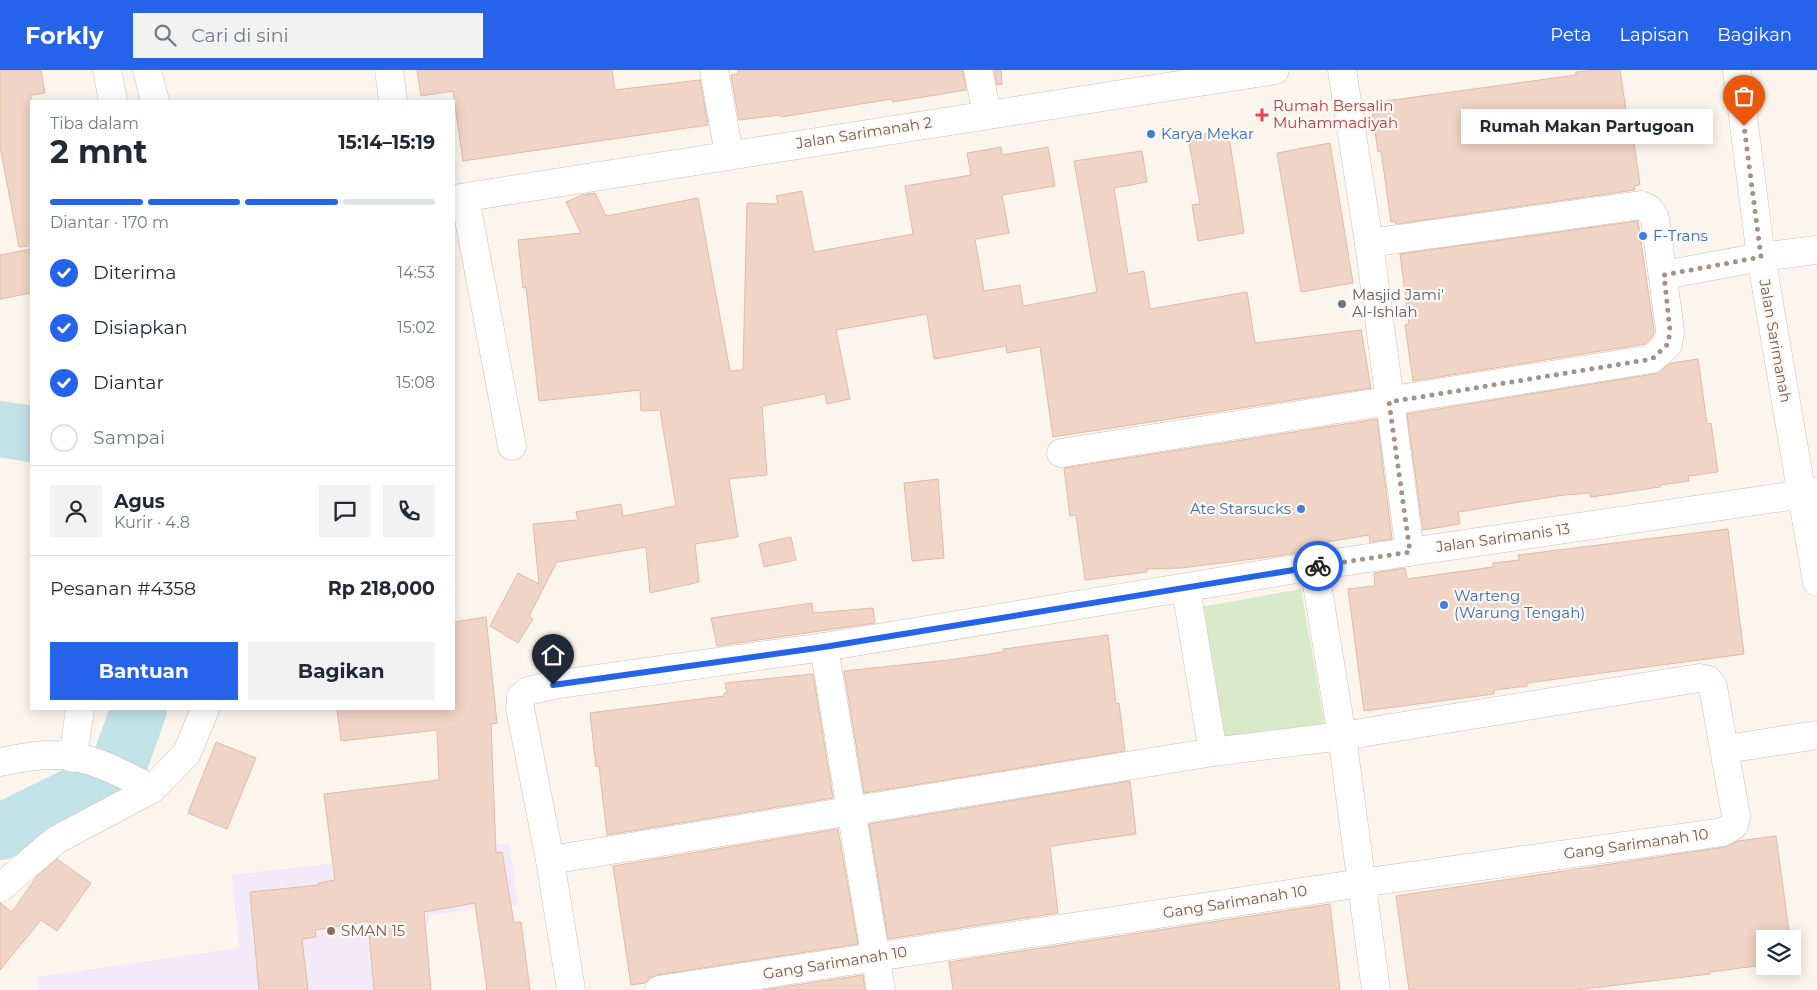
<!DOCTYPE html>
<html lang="id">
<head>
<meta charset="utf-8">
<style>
	:root { --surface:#fff; --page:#f2f2f3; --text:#1f2937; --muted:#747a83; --line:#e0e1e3; --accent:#2563eb }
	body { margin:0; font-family:Montserrat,sans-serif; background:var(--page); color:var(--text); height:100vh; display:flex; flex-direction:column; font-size:19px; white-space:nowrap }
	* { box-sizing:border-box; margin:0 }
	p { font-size:16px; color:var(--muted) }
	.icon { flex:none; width:28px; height:28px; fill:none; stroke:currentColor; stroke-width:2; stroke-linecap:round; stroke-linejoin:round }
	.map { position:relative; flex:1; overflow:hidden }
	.drawer { position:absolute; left:30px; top:30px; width:425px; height:610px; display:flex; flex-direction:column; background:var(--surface); border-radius:0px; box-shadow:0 2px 12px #0003 }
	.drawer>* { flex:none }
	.tools { position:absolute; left:1756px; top:860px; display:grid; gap:10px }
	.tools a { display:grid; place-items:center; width:45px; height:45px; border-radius:0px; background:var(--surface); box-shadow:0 2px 12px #0003; font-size:25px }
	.pin { position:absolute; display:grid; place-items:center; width:42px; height:42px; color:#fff; margin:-51px -21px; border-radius:50% 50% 50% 0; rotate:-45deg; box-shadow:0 0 5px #0007 }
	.pin .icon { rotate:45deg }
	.courier { position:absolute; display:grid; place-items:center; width:50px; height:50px; margin:-25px; border:4px solid #2563eb; border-radius:50%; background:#fff; color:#222; box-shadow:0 1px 6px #0007 }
	.bubble { position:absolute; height:35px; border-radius:0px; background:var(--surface); box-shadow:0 2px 12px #0003; font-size:16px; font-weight:700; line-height:35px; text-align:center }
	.headline em { font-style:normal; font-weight:700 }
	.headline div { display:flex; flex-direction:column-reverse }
	.headline { display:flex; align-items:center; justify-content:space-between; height:85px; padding:0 20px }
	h1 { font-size:32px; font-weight:700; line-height:38px }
	.bar { display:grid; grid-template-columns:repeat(4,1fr); gap:8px 5px; align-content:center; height:60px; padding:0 20px }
	.bar i { height:6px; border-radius:4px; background:var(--line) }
	.bar .current { background:var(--accent) }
	.bar p { grid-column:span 4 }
	.line { display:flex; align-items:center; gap:12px; padding:0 20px; border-top:1px solid var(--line) }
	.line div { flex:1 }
	.round { display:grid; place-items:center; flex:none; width:52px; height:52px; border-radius:0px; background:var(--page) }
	ol { padding:0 20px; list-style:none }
	li { display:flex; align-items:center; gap:15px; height:55px }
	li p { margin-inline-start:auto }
	li .icon { padding:5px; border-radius:50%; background:var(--accent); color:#fff; stroke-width:4 }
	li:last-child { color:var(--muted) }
	li i { width:28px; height:28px; border:2px solid var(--line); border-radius:50% }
	.button { display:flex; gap:10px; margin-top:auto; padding:10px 20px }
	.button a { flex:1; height:58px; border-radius:0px; background:var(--accent); color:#fff; font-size:20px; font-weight:700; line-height:58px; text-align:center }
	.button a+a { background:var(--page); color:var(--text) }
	header { display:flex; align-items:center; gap:30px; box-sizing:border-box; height:70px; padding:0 25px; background:var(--accent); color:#fff }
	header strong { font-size:24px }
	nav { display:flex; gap:28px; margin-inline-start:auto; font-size:18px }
	.search { width:350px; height:45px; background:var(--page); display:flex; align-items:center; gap:12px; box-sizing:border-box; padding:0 18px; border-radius:0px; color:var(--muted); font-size:19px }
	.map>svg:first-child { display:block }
	.education { fill:#f2e9f9 }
	.green { fill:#d9eacb }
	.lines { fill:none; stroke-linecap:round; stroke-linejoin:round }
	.river { stroke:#c1e2e6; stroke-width:56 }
	.building { fill:#f0d4c5; stroke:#e2baa6 }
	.street-casing { stroke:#cfbdb1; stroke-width:29 }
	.secondary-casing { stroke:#d4bfb2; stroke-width:29 }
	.street { stroke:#fff; stroke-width:28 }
	.secondary { stroke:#fff; stroke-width:28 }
	.done { stroke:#a69186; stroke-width:5; stroke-dasharray:0 9 }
	.route { stroke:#2563eb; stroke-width:6 }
	.health-dot { fill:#e0444e; stroke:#fef9f4; stroke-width:2 }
	.shop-dot { fill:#3f7fe0; stroke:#fef9f4; stroke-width:2 }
	.worship-dot { fill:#6b7280; stroke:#fef9f4; stroke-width:2 }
	.education-dot { fill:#8d6e63; stroke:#fef9f4; stroke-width:2 }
	.labels { text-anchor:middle; stroke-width:4.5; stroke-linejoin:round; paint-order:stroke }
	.health-label { font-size:15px; fill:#be3a42; stroke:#fef9f4; text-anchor:start }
	.street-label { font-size:15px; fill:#785b4f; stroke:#fef9f4 }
	.shop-label { font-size:15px; fill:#366cbe; stroke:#fef9f4; text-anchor:start }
	.worship-label { font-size:15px; fill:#5b616d; stroke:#fef9f4; text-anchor:start }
	.education-label { font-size:15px; fill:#785e54; stroke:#fef9f4; text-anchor:start }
</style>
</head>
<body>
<header>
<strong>Forkly</strong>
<div class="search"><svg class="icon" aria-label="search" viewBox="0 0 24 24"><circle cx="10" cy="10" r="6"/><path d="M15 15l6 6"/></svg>Cari di sini</div>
<nav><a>Peta</a><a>Lapisan</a><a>Bagikan</a></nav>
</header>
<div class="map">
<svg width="1817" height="920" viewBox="0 0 1817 920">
	<rect width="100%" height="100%" fill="#fcf5ed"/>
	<path class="education" d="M509,773l9,61 -87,11 -22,53 19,22h-390l-1,-13 202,-29 -7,-73z"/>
	<path class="green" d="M1301,519l24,136 -101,18 -24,-136z"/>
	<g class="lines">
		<g class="river">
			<path d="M0,359l31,5"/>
			<path d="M0,762l100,-49 19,-18 20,-56"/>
		</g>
	</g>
	<g class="building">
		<path d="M0,0h41l4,23 -14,2v151l-12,1 -19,-101z"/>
		<path d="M417,0h195l3,20 85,-10 8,45 -245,36 -10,-70 -32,5z"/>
		<path d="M738,0h225l3,20 -74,12v-3l-111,18 -1,-2 -41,5 -8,-45 7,-1z"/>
		<path d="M994,0h7l1,14 -5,1z"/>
		<path d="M1596,0h24l10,67 3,-1 7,49 -6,1 1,4 -239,34 -1,-3 -4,1 -10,-71 -3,1 -7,-49 205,-28v-3z"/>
		<path d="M1228,60l16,103 -46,8 -6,-36 8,-1 -12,-67z"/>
		<path d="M1330,73l23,140 -52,9 -24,-139z"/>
		<path d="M1001,77l1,8 46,-8 7,39 -53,9 7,38 -34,6 9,52 36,-6 3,21 74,-14 -23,-131 68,-10 5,31 -33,6 14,86 16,-3 6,38 97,-17 8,51 106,-13 10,58 -318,49 -13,-90 -33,6 -1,-7 -72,13 -7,-45 -91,16 14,69 -23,5 -2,-10 -63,12 5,69 -38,4 9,58 -43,7 4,38 -49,11 -4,-46 -89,15 -28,54 4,3 -15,24 -28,-17 28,-53 21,11 -6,-60 45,-4 -2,-8 45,-8 2,12 53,-10 -16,-96 -19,1 -1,-21 -101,11 -13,-114 -3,1 -5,-48 63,-7 -15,-31 16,-7 13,-2 11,23 92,-18 32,173 13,-1 4,-167 31,1 -2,-8 26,-5 12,61 99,-18 -8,-48 66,-11 -4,-22z"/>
		<path d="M1638,151l16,110 -1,5 -8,8 -232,37 -8,-56 4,-1 -9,-70z"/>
		<path d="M31,179v44l-31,6v-44z"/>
		<path d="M1698,289l9,65 4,-1 7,49 -30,4 1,5 -29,4v2l-69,10 -1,-4 -26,2 -106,17 2,12 -37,6 -16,-116 247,-40 17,-11z"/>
		<path d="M1377,349l15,120 -22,3 -1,-7 -54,9 1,6 -46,7 -89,11 -34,1v3l-62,8 -9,-65 -6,1 -6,-48z"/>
		<path d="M938,409l6,79 -32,3 -8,-78z"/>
		<path d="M1728,459l16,125 -217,29v3l-33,4v4l-130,17 -16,-122 27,-3 -1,-13 31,-5 2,11 86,-12v-4l26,-3 -1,-5z"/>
		<path d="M791,467l5,23 -32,7 -5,-23z"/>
		<path d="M812,533l1,10 60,-5 2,15 -158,23 -6,-28z"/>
		<path d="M486,547l11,106 -6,1 5,129 6,-1 12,71 7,-1 9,68h-43l-12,-87 -51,9 7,78h-57l-6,-69 -53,9 1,7 -14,2 6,51h-49l-9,-98 69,-7v-2l16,-3 -11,-86 115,-14 -2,-50 -96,11 -4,-32h117v-87z"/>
		<path d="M1108,565l8,69 3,-1 6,48 -261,42 -20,-122 105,-11 54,-8v-3z"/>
		<path d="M813,604l20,124 -226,37 -8,-69 -3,1 -6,-54 134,-17v-3h3l-2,-10z"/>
		<path d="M216,672l40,16 -29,71 -39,-16z"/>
		<path d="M1130,711l6,53 -86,12 8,67 -170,26 -19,-115z"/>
		<path d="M838,759l20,115 -201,31 -7,3 -5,5 -14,2 -18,-119z"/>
		<path d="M1776,766l14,103h-29l3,26 -54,7v2l-135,16h-166l-13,-94 329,-49 13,-6z"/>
		<path d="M57,789l34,24 -34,48 -16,-11 -41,50v-67l12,9 25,-36z"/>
		<path d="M1330,834l10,86h-387l-4,-28z"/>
		<path d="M863,905l2,15h-102z"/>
	</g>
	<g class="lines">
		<defs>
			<g id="street">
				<path d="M107,0l6,31"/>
				<path d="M147,0l8,31"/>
				<path d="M389,0l4,31"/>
				<path d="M714,0l15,84"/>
				<path d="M978,0l9,44"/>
				<path d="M1342,0l27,173 41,309"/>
				<path d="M465,128l47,248"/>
				<path d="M454,129l821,-129"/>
				<path d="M1664,205l97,-18 56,-7"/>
				<path d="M1061,383l591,-94 16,-15 2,-13 -15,-113 -6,-9 -8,-4 -272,38"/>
				<path d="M1314,496l28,170 34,254"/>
				<path d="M1186,519l27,163"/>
				<path d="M824,577l57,343"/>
				<path d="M1726,679l91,-14"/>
				<path d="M73,688l7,-49"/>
				<path d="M0,692c17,-3 36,-8 54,-7 36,0 67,18 98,34"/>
				<path d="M550,790l663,-108 129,-16 357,-58 9,2 5,7 23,129 -2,9 -11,7 -362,51 -702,107"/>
				<path d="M0,818l56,-48 96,-51 35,-36 18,-44"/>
				<path d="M571,920l-21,-130 -30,-152 1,-11 7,-6 25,-6 271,-38 490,-81 503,-74"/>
			</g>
			<path id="secondary" d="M1737,0l24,187 56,325"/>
		</defs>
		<use href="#street" class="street-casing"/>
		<use href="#secondary" class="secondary-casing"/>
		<use href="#street" class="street"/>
		<use href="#secondary" class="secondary"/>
	</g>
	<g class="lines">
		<path class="done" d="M1318,496l92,-14 -21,-150 263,-43 16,-15 2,-13 -6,-56 97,-18 -17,-131"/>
		<path class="route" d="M553,615l271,-38 494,-81"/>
	</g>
	<path class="health-dot" d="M1259.5 37.5h5v5h5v5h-5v5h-5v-5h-5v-5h5z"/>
	<g class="shop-dot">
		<circle cx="1151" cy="64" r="5"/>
		<circle cx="1643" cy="166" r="5"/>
		<circle cx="1301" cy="439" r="5"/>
		<circle cx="1444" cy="535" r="5"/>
	</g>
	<circle class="worship-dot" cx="1342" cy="234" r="5"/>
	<circle class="education-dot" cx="331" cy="861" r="5"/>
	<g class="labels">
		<g class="health-label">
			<text x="1273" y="41">Rumah Bersalin<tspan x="1273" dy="17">Muhammadiyah</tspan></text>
		</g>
		<g class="street-label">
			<text transform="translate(864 63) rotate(-9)" y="5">Jalan Sarimanah 2</text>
			<text transform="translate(1775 271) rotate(80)" y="5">Jalan Sarimanah</text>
			<text transform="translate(1503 468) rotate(-8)" y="5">Jalan Sarimanis 13</text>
			<text transform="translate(1636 774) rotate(-8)" y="5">Gang Sarimanah 10</text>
			<text transform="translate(1235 832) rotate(-9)" y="5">Gang Sarimanah 10</text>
			<text transform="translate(835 893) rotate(-9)" y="5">Gang Sarimanah 10</text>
		</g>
		<g class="shop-label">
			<text x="1161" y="69">Karya Mekar</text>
			<text x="1653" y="171">F-Trans</text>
			<text x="1291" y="444" text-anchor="end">Ate Starsucks</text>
			<text x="1454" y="531">Warteng<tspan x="1454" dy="17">(Warung Tengah)</tspan></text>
		</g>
		<g class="worship-label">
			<text x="1352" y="230">Masjid Jami'<tspan x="1352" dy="17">Al-Ishlah</tspan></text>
		</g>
		<g class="education-label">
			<text x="341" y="866">SMAN 15</text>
		</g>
	</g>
</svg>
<div class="tools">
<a><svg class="icon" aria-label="layers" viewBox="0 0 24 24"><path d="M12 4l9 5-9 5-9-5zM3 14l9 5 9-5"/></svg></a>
</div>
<div class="pin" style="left:1744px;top:56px;background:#ea580c"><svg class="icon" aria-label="bag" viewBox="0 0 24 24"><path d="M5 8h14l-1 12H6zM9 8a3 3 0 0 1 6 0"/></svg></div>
<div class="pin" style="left:553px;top:615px;background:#1f2937"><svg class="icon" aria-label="home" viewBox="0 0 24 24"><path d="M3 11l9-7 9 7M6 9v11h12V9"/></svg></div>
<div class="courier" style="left:1318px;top:496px"><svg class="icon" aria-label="bike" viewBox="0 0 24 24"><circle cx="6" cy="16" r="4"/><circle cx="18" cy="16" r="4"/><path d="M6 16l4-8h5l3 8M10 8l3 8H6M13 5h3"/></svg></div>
<div class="bubble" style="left:1461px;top:39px;width:252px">Rumah Makan Partugoan</div>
<section class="drawer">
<div class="headline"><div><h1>2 mnt</h1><p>Tiba dalam</p></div><em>15:14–15:19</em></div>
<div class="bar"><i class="current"></i><i class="current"></i><i class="current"></i><i></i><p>Diantar · 170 m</p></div>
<ol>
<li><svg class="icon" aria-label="check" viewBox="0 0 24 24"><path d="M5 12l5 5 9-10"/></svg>Diterima<p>14:53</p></li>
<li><svg class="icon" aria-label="check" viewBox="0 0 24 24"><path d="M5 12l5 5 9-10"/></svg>Disiapkan<p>15:02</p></li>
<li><svg class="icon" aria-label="check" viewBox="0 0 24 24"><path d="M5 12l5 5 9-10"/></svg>Diantar<p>15:08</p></li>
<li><i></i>Sampai</li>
</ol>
<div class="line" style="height:90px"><a class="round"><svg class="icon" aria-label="person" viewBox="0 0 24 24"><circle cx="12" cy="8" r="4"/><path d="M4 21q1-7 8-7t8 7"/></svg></a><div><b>Agus</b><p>Kurir · 4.8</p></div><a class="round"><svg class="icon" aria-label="chat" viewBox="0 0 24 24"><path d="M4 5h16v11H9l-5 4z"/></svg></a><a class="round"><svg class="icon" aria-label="phone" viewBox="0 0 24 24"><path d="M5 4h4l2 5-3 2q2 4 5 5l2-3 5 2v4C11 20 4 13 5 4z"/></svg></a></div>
<div class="line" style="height:65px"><div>Pesanan #4358</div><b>Rp 218,000</b></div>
<div class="button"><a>Bantuan</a><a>Bagikan</a></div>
</section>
</div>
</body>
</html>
